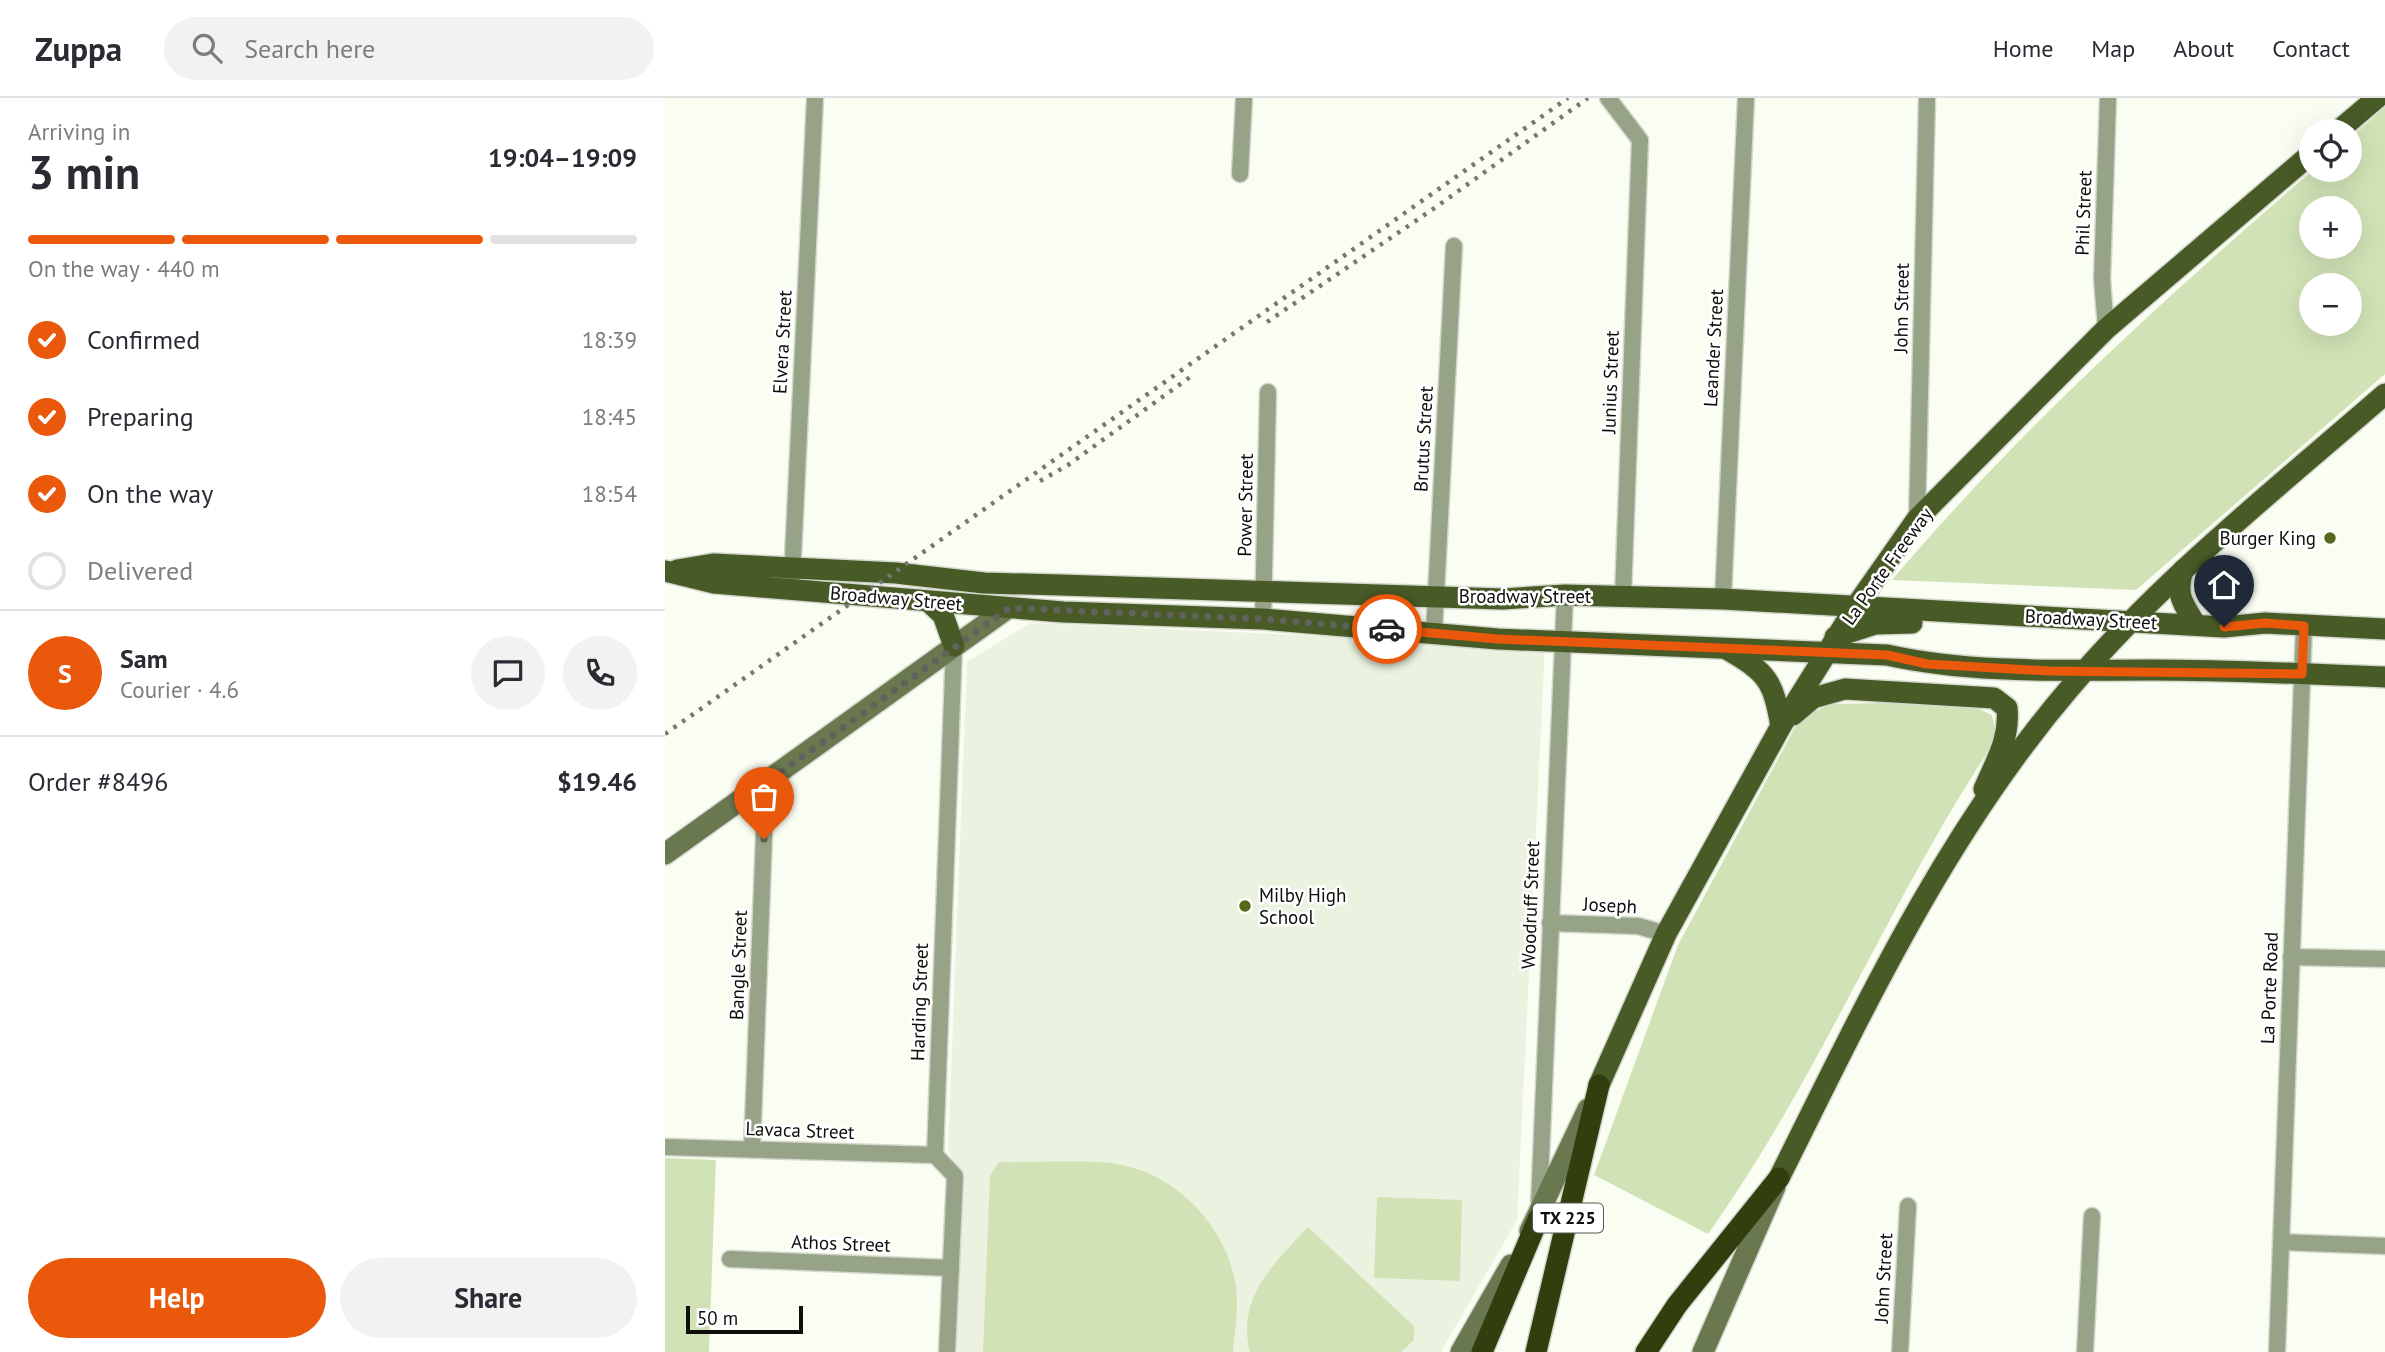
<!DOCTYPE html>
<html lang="en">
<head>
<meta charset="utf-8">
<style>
	:root { --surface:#fff; --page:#f2f2f3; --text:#2b2b33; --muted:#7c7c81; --line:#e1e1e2; --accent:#ea580c }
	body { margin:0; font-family:"PT Sans",sans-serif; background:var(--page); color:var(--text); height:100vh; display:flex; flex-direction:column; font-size:26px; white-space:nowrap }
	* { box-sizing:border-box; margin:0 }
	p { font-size:23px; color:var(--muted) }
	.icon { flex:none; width:38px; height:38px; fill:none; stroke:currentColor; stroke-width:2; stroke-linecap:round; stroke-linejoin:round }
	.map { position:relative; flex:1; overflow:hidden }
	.side { display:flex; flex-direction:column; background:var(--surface); width:665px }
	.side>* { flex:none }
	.tools { position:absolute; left:1634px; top:21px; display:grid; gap:14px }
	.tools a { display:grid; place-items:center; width:63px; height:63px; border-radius:50%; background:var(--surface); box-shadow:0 7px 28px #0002; font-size:35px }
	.scale { position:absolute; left:21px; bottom:18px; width:117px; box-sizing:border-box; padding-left:7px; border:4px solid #0d0e0a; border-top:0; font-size:19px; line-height:24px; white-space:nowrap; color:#0d0e0a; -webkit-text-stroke:5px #fff; paint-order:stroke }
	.pin { position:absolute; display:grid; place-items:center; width:60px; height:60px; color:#fff; margin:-72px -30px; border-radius:50% 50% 50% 0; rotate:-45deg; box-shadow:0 0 7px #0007 }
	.pin .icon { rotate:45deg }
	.courier { position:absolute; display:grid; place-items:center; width:70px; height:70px; margin:-35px; border:5px solid #ea580c; border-radius:50%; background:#fff; color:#222; box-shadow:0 2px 9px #0007 }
	.overview em { font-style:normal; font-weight:700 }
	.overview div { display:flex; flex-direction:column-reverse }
	.overview { display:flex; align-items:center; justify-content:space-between; height:119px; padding:0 28px }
	h1 { font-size:46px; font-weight:700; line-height:52px }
	.bar { display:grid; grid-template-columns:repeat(4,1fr); gap:10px 7px; align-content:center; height:84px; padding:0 28px }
	.bar i { height:9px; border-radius:5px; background:var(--line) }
	.bar .current { background:var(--accent) }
	.bar p { grid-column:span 4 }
	.line { display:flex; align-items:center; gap:18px; padding:0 28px; border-top:2px solid var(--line) }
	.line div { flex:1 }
	.round { display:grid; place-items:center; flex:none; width:74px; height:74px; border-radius:37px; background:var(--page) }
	ol { padding:0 28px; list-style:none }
	li { display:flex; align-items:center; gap:21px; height:77px }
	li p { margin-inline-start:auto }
	li .icon { padding:7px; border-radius:50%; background:var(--accent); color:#fff; stroke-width:4 }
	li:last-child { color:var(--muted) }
	li i { width:38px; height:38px; border:4px solid var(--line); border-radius:50% }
	.button { display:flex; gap:14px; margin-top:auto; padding:14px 28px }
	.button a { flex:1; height:80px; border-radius:42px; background:var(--accent); color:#fff; font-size:28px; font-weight:700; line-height:80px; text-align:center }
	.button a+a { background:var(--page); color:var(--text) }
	header { display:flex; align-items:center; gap:42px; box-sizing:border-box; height:98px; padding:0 35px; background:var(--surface); border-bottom:2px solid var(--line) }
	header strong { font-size:33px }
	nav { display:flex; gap:38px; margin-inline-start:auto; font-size:24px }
	.search { width:490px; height:63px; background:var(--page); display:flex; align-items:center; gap:18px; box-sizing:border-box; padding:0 24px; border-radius:38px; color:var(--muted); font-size:26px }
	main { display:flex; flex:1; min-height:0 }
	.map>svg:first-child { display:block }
	.built { fill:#ebf3e0 }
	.green { fill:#d1e3b6; fill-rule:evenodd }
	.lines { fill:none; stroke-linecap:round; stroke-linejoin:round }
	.street-casing { stroke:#d3d7cd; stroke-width:19 }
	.secondary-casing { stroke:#d3d7cd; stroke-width:24 }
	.primary-casing { stroke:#d3d7cd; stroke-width:24 }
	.highway-casing { stroke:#d3d7cd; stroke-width:24 }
	.street { stroke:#97a386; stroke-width:16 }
	.secondary { stroke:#69784f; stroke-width:21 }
	.primary { stroke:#485a26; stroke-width:21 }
	.highway { stroke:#303f0d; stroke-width:21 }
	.rail { stroke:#767871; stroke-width:4.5; stroke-dasharray:3.5 7; stroke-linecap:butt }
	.done { stroke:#60625b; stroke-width:7; stroke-dasharray:0 12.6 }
	.route { stroke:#ea580c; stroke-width:9 }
	.poi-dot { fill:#526a1a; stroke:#fff; stroke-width:2.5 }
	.labels { text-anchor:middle; stroke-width:5; stroke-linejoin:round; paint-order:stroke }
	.shield { fill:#fff; stroke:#565654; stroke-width:2 }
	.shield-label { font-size:18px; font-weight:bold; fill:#0d0e0a }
	.street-label { font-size:19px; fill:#0d0e0a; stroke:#fff }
	.poi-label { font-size:19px; fill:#0d0e0a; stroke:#fff; text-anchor:end }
</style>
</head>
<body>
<header>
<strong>Zuppa</strong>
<div class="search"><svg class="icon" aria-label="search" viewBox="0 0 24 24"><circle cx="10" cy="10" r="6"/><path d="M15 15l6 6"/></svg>Search here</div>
<nav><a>Home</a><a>Map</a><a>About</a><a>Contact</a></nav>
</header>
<main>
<section class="side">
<div class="overview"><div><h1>3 min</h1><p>Arriving in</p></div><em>19:04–19:09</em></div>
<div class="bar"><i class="current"></i><i class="current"></i><i class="current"></i><i></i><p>On the way · 440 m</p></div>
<ol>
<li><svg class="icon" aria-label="check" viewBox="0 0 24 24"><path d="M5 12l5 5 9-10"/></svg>Confirmed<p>18:39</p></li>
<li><svg class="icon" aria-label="check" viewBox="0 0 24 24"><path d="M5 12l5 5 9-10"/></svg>Preparing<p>18:45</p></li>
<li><svg class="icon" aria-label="check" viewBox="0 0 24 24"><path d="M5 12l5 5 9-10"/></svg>On the way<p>18:54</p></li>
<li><i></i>Delivered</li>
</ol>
<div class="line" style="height:126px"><b class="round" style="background:var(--accent);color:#fff">S</b><div><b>Sam</b><p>Courier · 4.6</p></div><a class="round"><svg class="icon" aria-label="chat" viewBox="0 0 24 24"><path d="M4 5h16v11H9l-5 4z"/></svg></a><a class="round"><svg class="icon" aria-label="phone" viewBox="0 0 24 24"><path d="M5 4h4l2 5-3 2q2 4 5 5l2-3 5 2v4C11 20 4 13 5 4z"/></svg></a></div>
<div class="line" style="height:91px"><div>Order #8496</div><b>$19.46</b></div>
<div class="button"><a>Help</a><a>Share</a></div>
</section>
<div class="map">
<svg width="1720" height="1254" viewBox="0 0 1720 1254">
	<rect width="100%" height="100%" fill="#f9fdf2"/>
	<path class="built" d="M365,525l515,23 -28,574 -76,132h-489l9,-179 -13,-22 19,-489z"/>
	<g class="green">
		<path d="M1720,9v267l-249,216 -244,-10c127,-150 273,-282 421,-410h37v-32zM1647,110h38v39h-38zM1647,187h38v39h-38z"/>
		<path d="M1225,605l81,2 21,10 5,23c-107,159 -177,339 -289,496l-114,-59 84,-230 121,-225 31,-16z"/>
		<path d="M0,1060l51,2 -7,192h-44z"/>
		<path d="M334,1064c34,1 92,-4 123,3 61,12 112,71 115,133 1,18 -3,37 -4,54h-250l7,-177z"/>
		<path d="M712,1099l85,3 -2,81 -86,-3z"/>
		<path d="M643,1129l106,99v14l-13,12h-151c-14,-54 24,-89 58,-125z"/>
	</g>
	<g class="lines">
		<defs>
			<g id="street">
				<path d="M943,0l32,42 -17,456"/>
				<path d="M575,76l4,-76"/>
				<path d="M1441,231l-4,-50 6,-181"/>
				<path d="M1252,421l10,-421"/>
				<path d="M127,480l23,-480"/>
				<path d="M1058,501l23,-501"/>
				<path d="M598,521l5,-227"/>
				<path d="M769,535l20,-387"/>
				<path d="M885,825l88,3 28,8"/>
				<path d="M1626,859l94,2"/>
				<path d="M0,1049l270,8"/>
				<path d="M87,1051l14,-366"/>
				<path d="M874,1107l26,-610"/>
				<path d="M1617,1144l103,4"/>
				<path d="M65,1161l221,9"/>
				<path d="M282,1254l8,-176 -20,-21 19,-509"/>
				<path d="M1235,1254l8,-146"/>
				<path d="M1420,1254l7,-136"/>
				<path d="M1612,1254l27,-726"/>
			</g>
			<g id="secondary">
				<path d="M0,756l343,-246"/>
				<path d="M865,1133l58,-122"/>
				<path d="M796,1254l50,-87"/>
				<path d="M1038,1254l72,-165"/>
			</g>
			<g id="primary">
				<path d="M1673,33l39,-33"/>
				<path d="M12,472l36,-6 183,9 88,10 77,2 442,14 62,-4 158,4 501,28 41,-4 120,6"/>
				<path d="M1518,472c-8,26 0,33 13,55"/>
				<path d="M0,473l49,12 349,29 200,7 235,20 389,16c87,19 176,15 264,15 78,0 156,4 234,7"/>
				<path d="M264,504l14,13 11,31"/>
				<path d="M1170,539l40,-13 37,-1"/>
				<path d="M1063,552c40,23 45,31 53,76"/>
				<path d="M1128,617l20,-17 32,-9 149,9 13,10c3,31 -11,53 -23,81"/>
				<path d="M934,987l67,-151 115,-208 75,-120 61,-87 189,-190 206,-176"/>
				<path d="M1114,1080c85,-170 166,-344 290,-489 93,-110 208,-201 316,-295"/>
			</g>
			<g id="highway">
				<path d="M817,1254l57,-135"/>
				<path d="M871,1254l63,-267"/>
				<path d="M981,1254l31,-47 102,-127"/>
			</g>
		</defs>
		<use href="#street" class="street-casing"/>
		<use href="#secondary" class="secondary-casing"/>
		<use href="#primary" class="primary-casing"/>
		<use href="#highway" class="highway-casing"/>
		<use href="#street" class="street"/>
		<use href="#secondary" class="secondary"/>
		<use href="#primary" class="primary"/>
		<use href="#highway" class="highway"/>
		<g class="rail">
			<path d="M602,224l169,-115 152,-109"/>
			<path d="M375,383l28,-16 125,-90"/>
			<path d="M0,636l903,-636"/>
		</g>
	</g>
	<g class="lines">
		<path class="done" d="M99,741l2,-56 243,-175 254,11 124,10"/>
		<path class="route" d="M722,531l111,10 389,16 40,9 122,7 253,3 2,-48 -39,-3 -41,4"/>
	</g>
	<g class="poi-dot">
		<circle cx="1665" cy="440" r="7"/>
		<circle cx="580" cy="808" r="7"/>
	</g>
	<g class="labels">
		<rect class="shield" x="868" y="1105.5" width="70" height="29" rx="5"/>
		<g class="shield-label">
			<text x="903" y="1126">TX 225</text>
		</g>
		<g class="street-label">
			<text transform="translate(1418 115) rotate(-88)" y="7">Phil Street</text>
			<text transform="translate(1236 210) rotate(-89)" y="7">John Street</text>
			<text transform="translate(117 244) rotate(-87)" y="7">Elvera Street</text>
			<text transform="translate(1048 250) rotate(-87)" y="7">Leander Street</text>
			<text transform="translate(945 284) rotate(-88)" y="7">Junius Street</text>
			<text transform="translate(758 341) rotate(-87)" y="7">Brutus Street</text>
			<text transform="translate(580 407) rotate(-89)" y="7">Power Street</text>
			<text transform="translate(1222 468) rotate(-54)" y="7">La Porte Freeway</text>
			<text x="860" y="505">Broadway Street</text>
			<text transform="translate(231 500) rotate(5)" y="7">Broadway Street</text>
			<text transform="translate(1426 521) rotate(3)" y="7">Broadway Street</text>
			<text transform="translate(865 807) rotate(-88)" y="7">Woodruff Street</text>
			<text transform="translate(945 807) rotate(3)" y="7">Joseph</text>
			<text transform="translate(73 867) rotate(-88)" y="7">Bangle Street</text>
			<text transform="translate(1604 890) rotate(-88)" y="7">La Porte Road</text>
			<text transform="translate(254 904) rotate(-88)" y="7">Harding Street</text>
			<text transform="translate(135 1032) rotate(2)" y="7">Lavaca Street</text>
			<text transform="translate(176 1145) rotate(2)" y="7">Athos Street</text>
			<text transform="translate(1218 1180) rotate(-87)" y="7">John Street</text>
		</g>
		<g class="poi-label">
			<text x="1651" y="447">Burger King</text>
			<text x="594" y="804" text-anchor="start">Milby High<tspan x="594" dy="22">School</tspan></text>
		</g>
	</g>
</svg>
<div class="tools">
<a><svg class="icon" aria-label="locate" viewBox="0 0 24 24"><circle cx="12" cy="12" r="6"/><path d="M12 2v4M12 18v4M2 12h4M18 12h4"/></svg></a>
<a>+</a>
<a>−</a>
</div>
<div class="scale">50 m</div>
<div class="pin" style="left:99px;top:741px;background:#ea580c"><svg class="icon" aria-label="bag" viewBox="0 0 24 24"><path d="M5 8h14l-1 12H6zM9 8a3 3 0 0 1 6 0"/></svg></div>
<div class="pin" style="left:1559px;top:529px;background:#1f2937"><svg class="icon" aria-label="home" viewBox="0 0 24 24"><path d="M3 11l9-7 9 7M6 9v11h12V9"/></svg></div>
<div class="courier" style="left:722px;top:531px"><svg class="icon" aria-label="car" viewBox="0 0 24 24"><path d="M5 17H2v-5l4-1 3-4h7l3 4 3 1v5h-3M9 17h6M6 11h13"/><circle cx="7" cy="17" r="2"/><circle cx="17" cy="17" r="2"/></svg></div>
</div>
</main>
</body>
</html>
